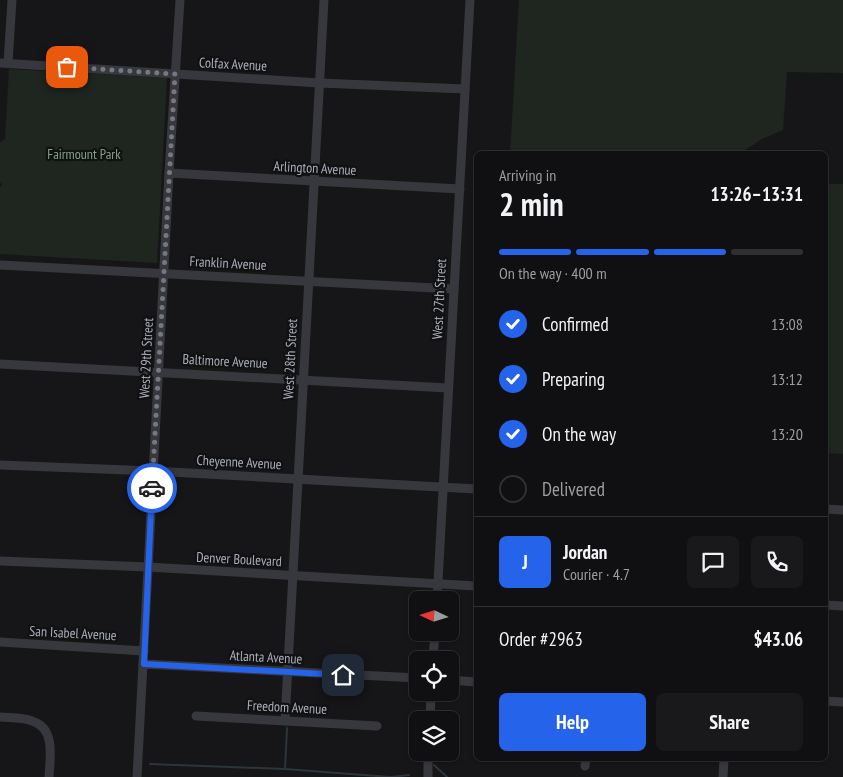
<!DOCTYPE html>
<html lang="en">
<head>
<meta charset="utf-8">
<style>
	:root { --surface:#101012; --page:#19191b; --text:#f1f3f6; --muted:#9c9d9f; --line:#303032; --accent:#2563eb }
	body { margin:0; font-family:"PT Sans Narrow",sans-serif; background:var(--page); color:var(--text); height:100vh; display:flex; flex-direction:column; font-size:19px; white-space:nowrap }
	* { box-sizing:border-box; margin:0 }
	p { font-size:16px; color:var(--muted) }
	.icon { flex:none; width:28px; height:28px; fill:none; stroke:currentColor; stroke-width:2; stroke-linecap:round; stroke-linejoin:round }
	.map { position:relative; flex:1; overflow:hidden }
	.panel { position:absolute; left:474px; top:151px; width:354px; height:610px; display:flex; flex-direction:column; background:var(--surface); border-radius:8px; box-shadow:0 1px 4px #0004,0 0 0 1px var(--line) }
	.panel>* { flex:none }
	.needle { width:32px; rotate:274deg }
	.fabs { position:absolute; left:409px; top:591px; display:grid; gap:10px }
	.fabs a { display:grid; place-items:center; width:50px; height:50px; border-radius:8px; background:var(--surface); box-shadow:0 1px 4px #0004,0 0 0 1px var(--line); font-size:25px }
	.pin { position:absolute; display:grid; place-items:center; width:42px; height:42px; color:#fff; margin:-21px; border-radius:10px; box-shadow:0 2px 8px #0006 }
	.courier { position:absolute; display:grid; place-items:center; width:50px; height:50px; margin:-25px; border:4px solid #2563eb; border-radius:50%; background:#fff; color:#222; box-shadow:0 1px 6px #0007 }
	.overview em { font-style:normal; font-weight:700 }
	.overview div { display:flex; flex-direction:column-reverse }
	.overview { display:flex; align-items:center; justify-content:space-between; height:85px; padding:0 25px }
	h1 { font-size:32px; font-weight:700; line-height:38px }
	.bar { display:grid; grid-template-columns:repeat(4,1fr); gap:8px 5px; align-content:center; height:60px; padding:0 25px }
	.bar i { height:6px; border-radius:4px; background:var(--line) }
	.bar .current { background:var(--accent) }
	.bar p { grid-column:span 4 }
	.line { display:flex; align-items:center; gap:12px; padding:0 25px; border-top:1px solid var(--line) }
	.line div { flex:1 }
	.round { display:grid; place-items:center; flex:none; width:52px; height:52px; border-radius:8px; background:var(--page) }
	ol { padding:0 25px; list-style:none }
	li { display:flex; align-items:center; gap:15px; height:55px }
	li p { margin-inline-start:auto }
	li .icon { padding:5px; border-radius:50%; background:var(--accent); color:#fff; stroke-width:4 }
	li:last-child { color:var(--muted) }
	li i { width:28px; height:28px; border:2px solid var(--line); border-radius:50% }
	.cta { display:flex; gap:10px; margin-top:auto; padding:10px 25px }
	.cta a { flex:1; height:58px; border-radius:8px; background:var(--accent); color:#fff; font-size:20px; font-weight:700; line-height:58px; text-align:center }
	.cta a+a { background:var(--page); color:var(--text) }
	.map>svg:first-child { display:block }
	.green { fill:#1e261f }
	.lines { fill:none; stroke-linecap:round; stroke-linejoin:round }
	.stream { stroke:#2c353c; stroke-width:2 }
	.minor { stroke:#37383d; stroke-width:9 }
	.done { stroke:#757880; stroke-width:5; stroke-dasharray:0 9 }
	.route { stroke:#2563eb; stroke-width:6 }
	.labels { text-anchor:middle; stroke-width:4.5; stroke-linejoin:round; paint-order:stroke }
	.street-label { font-size:14px; fill:#a8adb8; stroke:#111113 }
	.park-label { font-size:14px; fill:#7fa381; stroke:#111113 }
</style>
</head>
<body>
<div class="map">
<svg width="843" height="777" viewBox="0 0 843 777">
	<rect width="100%" height="100%" fill="#161618"/>
	<g class="green">
		<path d="M519,0h324v73l-56,-1 -4,58 -21,9 -23,15h-229z"/>
		<path d="M9,69l158,9 -10,185 -157,-9v-67l2,-1v-5l-2,4v-43h2v-1l3,-2z"/>
		<path d="M825,184h18v270l-18,-1z"/>
	</g>
	<g class="lines">
		<g class="stream">
			<path d="M150,764l135,5 105,8"/>
			<path d="M434,765l13,12"/>
			<path d="M285,769l2,-41"/>
			<path d="M391,777l18,-2"/>
		</g>
		<g class="minor">
			<path d="M0,63l320,20 145,6"/>
			<path d="M8,63l4,-63"/>
			<path d="M169,173l291,16"/>
			<path d="M0,265l454,24"/>
			<path d="M0,364l448,24"/>
			<path d="M0,465l153,6 323,18"/>
			<path d="M825,509l18,1"/>
			<path d="M0,561l148,6 328,19"/>
			<path d="M437,600l33,-600"/>
			<path d="M825,605l18,1"/>
			<path d="M0,642l144,9"/>
			<path d="M433,660l2,-28"/>
			<path d="M143,664l275,14"/>
			<path d="M450,680l26,2"/>
			<path d="M825,701l18,1"/>
			<path d="M196,716l181,10"/>
			<path d="M0,717c10,1 22,0 32,4 24,7 18,37 17,56"/>
			<path d="M430,720l1,-28"/>
			<path d="M285,721l39,-721"/>
			<path d="M585,766l1,-7"/>
			<path d="M137,777l32,-604 11,-173"/>
			<path d="M428,777v-25"/>
			<path d="M723,777l1,-18"/>
		</g>
	</g>
	<g class="lines">
		<path class="done" d="M67,67l108,7 -23,414"/>
		<path class="route" d="M152,488l-8,176 199,11"/>
	</g>
	<g class="labels">
		<g class="street-label">
			<text transform="translate(233 64) rotate(3)" y="5">Colfax Avenue</text>
			<text transform="translate(315 168) rotate(3)" y="5">Arlington Avenue</text>
			<text transform="translate(228 263) rotate(3)" y="5">Franklin Avenue</text>
			<text transform="translate(439 299) rotate(-87)" y="5">West 27th Street</text>
			<text transform="translate(146 358) rotate(-87)" y="5">West 29th Street</text>
			<text transform="translate(290 359) rotate(-87)" y="5">West 28th Street</text>
			<text transform="translate(225 361) rotate(3)" y="5">Baltimore Avenue</text>
			<text transform="translate(239 462) rotate(3)" y="5">Cheyenne Avenue</text>
			<text transform="translate(239 559) rotate(3)" y="5">Denver Boulevard</text>
			<text transform="translate(73 633) rotate(3)" y="5">San Isabel Avenue</text>
			<text transform="translate(266 657) rotate(3)" y="5">Atlanta Avenue</text>
			<text transform="translate(287 707) rotate(3)" y="5">Freedom Avenue</text>
		</g>
		<g class="park-label">
			<text x="84" y="159">Fairmount Park</text>
		</g>
	</g>
</svg>
<div class="fabs">
<a><svg class="needle" viewBox="-14 -14 28 28"><path d="M0-13l5 13h-10z" fill="#e53935"/><path d="M0 13l5-13h-10z" fill="#9c9d9f"/></svg></a>
<a><svg class="icon" aria-label="locate" viewBox="0 0 24 24"><circle cx="12" cy="12" r="6"/><path d="M12 2v4M12 18v4M2 12h4M18 12h4"/></svg></a>
<a><svg class="icon" aria-label="layers" viewBox="0 0 24 24"><path d="M12 4l9 5-9 5-9-5zM3 14l9 5 9-5"/></svg></a>
</div>
<div class="pin" style="left:67px;top:67px;background:#ea580c"><svg class="icon" aria-label="bag" viewBox="0 0 24 24"><path d="M5 8h14l-1 12H6zM9 8a3 3 0 0 1 6 0"/></svg></div>
<div class="pin" style="left:343px;top:675px;background:#1f2937"><svg class="icon" aria-label="home" viewBox="0 0 24 24"><path d="M3 11l9-7 9 7M6 9v11h12V9"/></svg></div>
<div class="courier" style="left:152px;top:488px"><svg class="icon" aria-label="car" viewBox="0 0 24 24"><path d="M5 17H2v-5l4-1 3-4h7l3 4 3 1v5h-3M9 17h6M6 11h13"/><circle cx="7" cy="17" r="2"/><circle cx="17" cy="17" r="2"/></svg></div>
<section class="panel">
<div class="overview"><div><h1>2 min</h1><p>Arriving in</p></div><em>13:26–13:31</em></div>
<div class="bar"><i class="current"></i><i class="current"></i><i class="current"></i><i></i><p>On the way · 400 m</p></div>
<ol>
<li><svg class="icon" aria-label="check" viewBox="0 0 24 24"><path d="M5 12l5 5 9-10"/></svg>Confirmed<p>13:08</p></li>
<li><svg class="icon" aria-label="check" viewBox="0 0 24 24"><path d="M5 12l5 5 9-10"/></svg>Preparing<p>13:12</p></li>
<li><svg class="icon" aria-label="check" viewBox="0 0 24 24"><path d="M5 12l5 5 9-10"/></svg>On the way<p>13:20</p></li>
<li><i></i>Delivered</li>
</ol>
<div class="line" style="height:90px"><b class="round" style="background:var(--accent);color:#fff">J</b><div><b>Jordan</b><p>Courier · 4.7</p></div><a class="round"><svg class="icon" aria-label="chat" viewBox="0 0 24 24"><path d="M4 5h16v11H9l-5 4z"/></svg></a><a class="round"><svg class="icon" aria-label="phone" viewBox="0 0 24 24"><path d="M5 4h4l2 5-3 2q2 4 5 5l2-3 5 2v4C11 20 4 13 5 4z"/></svg></a></div>
<div class="line" style="height:65px"><div>Order #2963</div><b>$43.06</b></div>
<div class="cta"><a>Help</a><a>Share</a></div>
</section>
</div>
</body>
</html>
